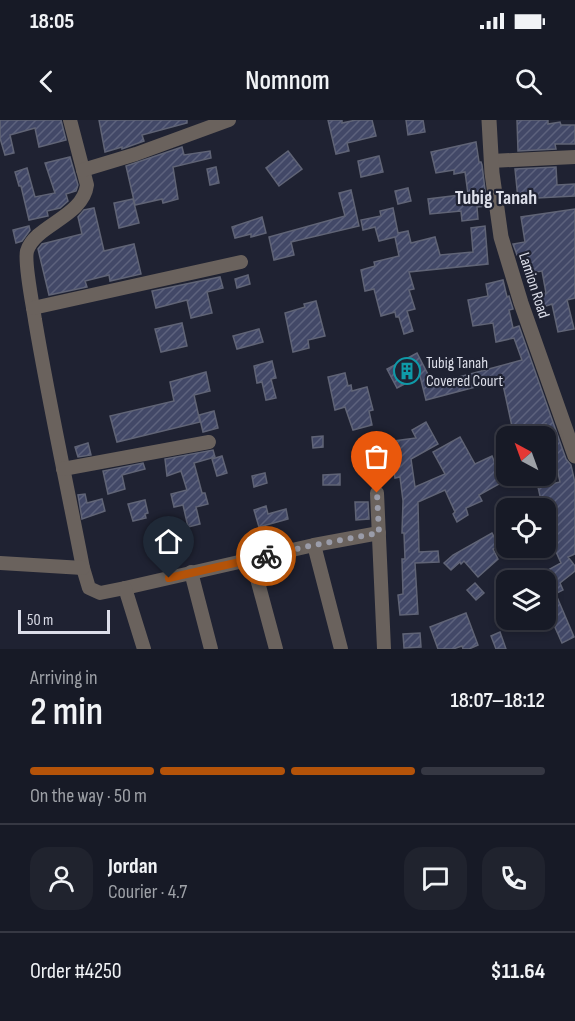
<!DOCTYPE html>
<html lang="en">
<head>
<meta charset="utf-8">
<style>
	:root { --surface:#171a26; --page:#20232e; --text:#f1f3f6; --muted:#9ea1a7; --line:#363843; --accent:#b45309 }
	body { margin:0; font-family:"Sofia Sans Condensed",sans-serif; background:var(--page); color:var(--text); height:100vh; display:flex; flex-direction:column; font-size:22px; white-space:nowrap }
	* { box-sizing:border-box; margin:0 }
	p { font-size:20px; color:var(--muted) }
	.icon { flex:none; width:33px; height:33px; fill:none; stroke:currentColor; stroke-width:2; stroke-linecap:round; stroke-linejoin:round }
	.map { position:relative; height:529px; overflow:hidden }
	.drawer { display:flex; flex-direction:column; background:var(--surface); flex:1 }
	.drawer>* { flex:none }
	.needle { width:39px; rotate:319deg }
	.fabs { position:absolute; left:496px; top:306px; display:grid; gap:12px }
	.fabs a { display:grid; place-items:center; width:60px; height:60px; border-radius:12px; background:var(--surface); box-shadow:0 3px 9px #0003,0 0 0 2px var(--line); font-size:30px }
	.scale { position:absolute; left:18px; bottom:15px; width:92px; box-sizing:border-box; padding-left:6px; border:3px solid #dcdee9; border-top:0; font-size:16px; line-height:21px; white-space:nowrap; color:#dcdee9; -webkit-text-stroke:4px #1f2232; paint-order:stroke }
	.pin { position:absolute; display:grid; place-items:center; width:51px; height:51px; color:#fff; margin:-62px -26px; border-radius:50% 50% 50% 0; rotate:-45deg; box-shadow:0 0 6px #0007 }
	.pin .icon { rotate:45deg }
	.courier { position:absolute; display:grid; place-items:center; width:60px; height:60px; margin:-30px; border:4px solid #b45309; border-radius:50%; background:#fff; color:#222; box-shadow:0 2px 8px #0007 }
	.overview em { font-style:normal; font-weight:600 }
	.overview div { display:flex; flex-direction:column-reverse }
	.overview { display:flex; align-items:center; justify-content:space-between; height:102px; padding:0 30px }
	h1 { font-size:39px; font-weight:600; line-height:45px }
	.bar { display:grid; grid-template-columns:repeat(4,1fr); gap:9px 6px; align-content:center; height:72px; padding:0 30px }
	.bar i { height:8px; border-radius:4px; background:var(--line) }
	.bar .current { background:var(--accent) }
	.bar p { grid-column:span 4 }
	.line { display:flex; align-items:center; gap:15px; padding:0 30px; border-top:2px solid var(--line) }
	.line div { flex:1 }
	.round { display:grid; place-items:center; flex:none; width:63px; height:63px; border-radius:18px; background:var(--page) }
	.status { display:flex; justify-content:space-between; align-items:center; height:42px; padding:0 30px; background:var(--surface); direction:ltr }
	.status svg { height:16px; fill:currentColor }
	header { display:flex; justify-content:space-between; align-items:center; height:78px; padding:0 30px; background:var(--surface); font-size:27px; font-weight:600 }
	.map>svg:first-child { display:block }
	.building { fill:url(#building-hatch); stroke:#606476; stroke-width:1.5 }
	.lines { fill:none; stroke-linecap:round; stroke-linejoin:round }
	.minor { stroke:#6a625d; stroke-width:14 }
	.tertiary { stroke:#6a625d; stroke-width:15 }
	.done { stroke:#9a9ca9; stroke-width:6; stroke-dasharray:0 10.8 }
	.route { stroke:#b45309; stroke-width:8 }
	.labels { text-anchor:middle; stroke-width:4.5; stroke-linejoin:round; paint-order:stroke }
	.street-label { font-size:16px; fill:#dcdee9; stroke:#1f2232 }
	.poi-label { font-size:16px; fill:#dcdee9; stroke:#1f2232; text-anchor:start }
	.quarter-label { font-size:20px; font-weight:bold; fill:#dcdee9; stroke:#1f2232 }
</style>
</head>
<body>
<div class="status"><b>18:05</b><svg viewBox="0 0 49 12"><path d="M0 12V9h3v3zM5 12V6h3v6zM10 12V3h3v9zM15 12V0h3v12zM26 1h20v11H26zM47 4h2v5h-2z"/></svg></div>
<header><svg class="icon" aria-label="back" viewBox="0 0 24 24"><path d="M15 5l-7 7 7 7"/></svg>Nomnom<svg class="icon" aria-label="search" viewBox="0 0 24 24"><circle cx="10" cy="10" r="6"/><path d="M15 15l6 6"/></svg></header>
<div class="map">
<svg width="575" height="529" viewBox="0 0 575 529">
	<defs>
		<pattern id="building-hatch" width="6" height="6" patternUnits="userSpaceOnUse" patternTransform="scale(1.5)"><rect width="6" height="6" fill="#424867"/><path d="M-1 1l2-2M0 6l6-6M5 7l2-2" fill="none" stroke="#5d627d"/></pattern>
	</defs>
	<rect width="100%" height="100%" fill="#1f2232"/>
	<g class="building">
		<path d="M0,0h61l5,20 -27,7 -4,-19 -25,7 4,18 -9,2 -5,-17z"/>
		<path d="M99,0h88v3l-45,12 2,6 -22,8v-2l-17,5z"/>
		<path d="M328,0h14v3l14,-3h16l4,16 -29,7 2,8 -13,3z"/>
		<path d="M406,0h17l2,12 -17,3z"/>
		<path d="M517,0h31v4l12,-2 1,3h14v19h-20l1,5 -38,2z"/>
		<path d="M476,22l3,20h2l1,3 5,41 -10,1 1,12 -16,2 -1,-10 -31,3 -2,-15 40,-5 -3,-22 -11,2v-4l-18,3 -5,-21z"/>
		<path d="M182,27l2,8 26,-4 1,7 -38,9 5,32 -15,4 -1,-4 -27,6 -9,-39z"/>
		<path d="M288,31l14,18 -23,17 -13,-18z"/>
		<path d="M379,36l4,16 -22,5 -3,-16z"/>
		<path d="M70,37l8,28 -2,6 -10,3 2,7 -8,7 -13,3 1,5 -19,4 -8,-34h-2l-4,-14 12,-4 8,29 20,-4 -10,-30z"/>
		<path d="M216,47l3,16 -9,2 -3,-16z"/>
		<path d="M556,47l1,18 18,-1v12l-57,3 -3,-30z"/>
		<path d="M408,68l3,13 -13,3 -3,-13z"/>
		<path d="M351,70l8,36 -68,16 3,13 -20,5 -5,-23 76,-21 -6,-23z"/>
		<path d="M133,79l6,24 -20,5 -5,-25z"/>
		<path d="M94,88l10,43 30,-7 7,30 -31,7 -1,-6 -24,6 2,6 -38,8 -11,-46 4,-5 40,-10 -4,-17 6,-7z"/>
		<path d="M393,88l5,25 10,-2 3,12 24,-6 5,18 33,-3 -2,-24 14,-2 3,38 -79,8 5,17 -5,1 6,19 -8,2 6,20 -9,3 -5,-17h-3l-1,-5 -14,4 -7,-27 -9,2 -4,-21 14,-4 -1,-4 25,-6 -4,-19 -16,4 -4,-14 -12,3 -2,-10 20,-4 -1,-5z"/>
		<path d="M575,89v89l-8,2 7,29 -16,3 -6,-28 -9,3 -4,-12 7,-2 -4,-22 -12,2 -3,-19 -10,1 -4,-11 12,-2 -4,-25z"/>
		<path d="M262,97l4,16 -15,4v-3l-16,4 -3,-11z"/>
		<path d="M29,106l1,4 -8,11 -6,2 -3,-13z"/>
		<path d="M248,155l2,9 -13,4 -2,-9z"/>
		<path d="M220,157l3,11 -16,4 5,21 -21,5 -4,-18 -31,8 -4,-17z"/>
		<path d="M503,160l4,17 2,-1 4,13 -4,1 4,18 6,-2 47,133 5,6 4,18v71l-7,3 7,9v5l-15,12 3,7 -10,5 -5,-10 6,-2 -6,-13 13,-7 -9,-20 3,-3 -9,-20v-12h-22l17,-8 -3,-13 22,-5 -6,-29 -8,1v-30l-33,7 -11,-51 -76,20 -6,-24 -23,12 -10,-19 30,-16 16,31 89,-24 -8,-22 -18,4 -3,-19 -20,3 -5,-26 20,-4 -2,-12z"/>
		<path d="M316,181l9,35 -17,4 1,8 -16,4 -8,-39 20,-6 -1,-3z"/>
		<path d="M182,203l5,23 -26,6 -6,-23z"/>
		<path d="M259,209l4,13 -26,7 -4,-13z"/>
		<path d="M272,241l4,17 -5,1 5,19 -10,2 -4,-18 -5,1 -3,-17z"/>
		<path d="M206,252l4,19 -16,4 6,27 -83,20 -7,-26 64,-15 -4,-19z"/>
		<path d="M345,253l3,13 3,-1 1,6 15,-4 6,23 -4,1 3,14 -19,5 -8,-23 -10,3 -7,-33z"/>
		<path d="M214,291l4,17 -15,4 -4,-17z"/>
		<path d="M426,302l12,22 -27,15 4,28 30,-13 -12,-22 27,-15 15,27 17,-8 6,15 5,-2 5,10 -29,16 3,6 -16,7 2,7 -11,7 -4,-8 2,-2 -10,-22 -27,12 1,50 19,-1 1,11 -24,1 3,51 -18,1 -2,-20 5,-1 -1,-35h3l-1,-26h-2l1,-32 -3,-24 -5,1 -2,-13 4,-1 -3,-23 22,-3 -4,-8z"/>
		<path d="M323,316v11l-10,1 -1,-11z"/>
		<path d="M88,323l3,12 -13,2 -3,-10z"/>
		<path d="M213,330l2,7 -21,6 8,30h3l3,11 -12,3 4,17 -12,3 -5,-22 -9,2 -3,-13 16,-4 -6,-19 -14,5 -2,-17z"/>
		<path d="M222,336l5,17 -10,3 -5,-17z"/>
		<path d="M143,343l2,6 -23,6 3,14 -17,5 -5,-23z"/>
		<path d="M265,353l2,10 -13,4 -2,-11z"/>
		<path d="M340,354v11h-17v-10z"/>
		<path d="M85,374l2,9 15,-4 3,12 -23,8 -4,-24z"/>
		<path d="M145,380l3,13 -3,1 1,4 -13,3 -5,-17z"/>
		<path d="M355,382h13l1,17 -13,1z"/>
		<path d="M266,386l2,8 18,-5 2,10 -29,8 -5,-17z"/>
		<path d="M492,413l7,13 -6,3 5,10 -20,18 -14,-16 -3,3 -1,-2 -9,8 -7,-7 9,-8z"/>
		<path d="M475,463l9,10 -8,7 -9,-10z"/>
		<path d="M557,477l17,40 -12,6 -16,-36v-5z"/>
		<path d="M466,493l12,32 -9,4h-6l-1,-3 -9,3h-15l-8,-22z"/>
		<path d="M500,512l6,17h-10l-5,-13z"/>
		<path d="M420,513l1,14 -17,1 -1,-14z"/>
	</g>
	<g class="lines">
		<g class="minor">
			<path d="M70,0l17,65c-4,32 -52,40 -60,66 -3,12 6,55 8,69 14,83 32,165 48,248l6,20 11,5 25,-5 189,-43 65,-12"/>
			<path d="M491,41l84,-4"/>
			<path d="M83,50l53,-16 93,-34"/>
			<path d="M33,188l208,-46"/>
			<path d="M63,349l146,-27"/>
			<path d="M377,373l7,156"/>
			<path d="M314,425l27,104"/>
			<path d="M252,440l24,89"/>
			<path d="M0,443l83,5"/>
			<path d="M191,452l20,77"/>
			<path d="M125,468l19,61"/>
		</g>
		<path class="tertiary" d="M489,0l3,53 9,64 20,66 54,153"/>
	</g>
	<g class="lines">
		<path class="done" d="M266,436l48,-11 65,-12 -2,-40"/>
		<path class="route" d="M169,458l97,-22"/>
	</g>
	<defs>
		<symbol id="building-ring" viewBox="-11 -11 22 22"><circle r="9.5" fill="#1f2232" stroke="#0f9aa8" stroke-width="1.5"/><path d="M-4-6H4V6H1V3H-1V6H-4ZM-2.5-4.3h1.7v1.8h-1.7ZM.8-4.3h1.7v1.8H.8ZM-2.5-1h1.7V.8h-1.7ZM.8-1h1.7V.8H.8Z" fill="#0f9aa8"/></symbol>
	</defs>
	<g fill-rule="evenodd">
		<use href="#building-ring" x="392" y="236" width="30" height="30"/>
	</g>
	<g class="labels">
		<g class="street-label">
			<text transform="translate(535 165) rotate(72)" y="6">Lamion Road</text>
		</g>
		<g class="poi-label">
			<text x="426" y="248">Tubig Tanah<tspan x="426" dy="18">Covered Court</tspan></text>
		</g>
		<g class="quarter-label">
			<text x="496" y="84">Tubig Tanah</text>
		</g>
	</g>
</svg>
<div class="fabs">
<a><svg class="needle" viewBox="-14 -14 28 28"><path d="M0-13l5 13h-10z" fill="#e53935"/><path d="M0 13l5-13h-10z" fill="#9ea1a7"/></svg></a>
<a><svg class="icon" aria-label="locate" viewBox="0 0 24 24"><circle cx="12" cy="12" r="6"/><path d="M12 2v4M12 18v4M2 12h4M18 12h4"/></svg></a>
<a><svg class="icon" aria-label="layers" viewBox="0 0 24 24"><path d="M12 4l9 5-9 5-9-5zM3 14l9 5 9-5"/></svg></a>
</div>
<div class="scale">50 m</div>
<div class="pin" style="left:377px;top:373px;background:#ea580c"><svg class="icon" aria-label="bag" viewBox="0 0 24 24"><path d="M5 8h14l-1 12H6zM9 8a3 3 0 0 1 6 0"/></svg></div>
<div class="pin" style="left:169px;top:458px;background:#1f2937"><svg class="icon" aria-label="home" viewBox="0 0 24 24"><path d="M3 11l9-7 9 7M6 9v11h12V9"/></svg></div>
<div class="courier" style="left:266px;top:436px"><svg class="icon" aria-label="bike" viewBox="0 0 24 24"><circle cx="6" cy="16" r="4"/><circle cx="18" cy="16" r="4"/><path d="M6 16l4-8h5l3 8M10 8l3 8H6M13 5h3"/></svg></div>
</div>
<section class="drawer">
<div class="overview"><div><h1>2 min</h1><p>Arriving in</p></div><em>18:07–18:12</em></div>
<div class="bar"><i class="current"></i><i class="current"></i><i class="current"></i><i></i><p>On the way · 50 m</p></div>
<div class="line" style="height:108px"><a class="round"><svg class="icon" aria-label="person" viewBox="0 0 24 24"><circle cx="12" cy="8" r="4"/><path d="M4 21q1-7 8-7t8 7"/></svg></a><div><b>Jordan</b><p>Courier · 4.7</p></div><a class="round"><svg class="icon" aria-label="chat" viewBox="0 0 24 24"><path d="M4 5h16v11H9l-5 4z"/></svg></a><a class="round"><svg class="icon" aria-label="phone" viewBox="0 0 24 24"><path d="M5 4h4l2 5-3 2q2 4 5 5l2-3 5 2v4C11 20 4 13 5 4z"/></svg></a></div>
<div class="line" style="height:78px"><div>Order #4250</div><b>$11.64</b></div>
</section>
</body>
</html>
